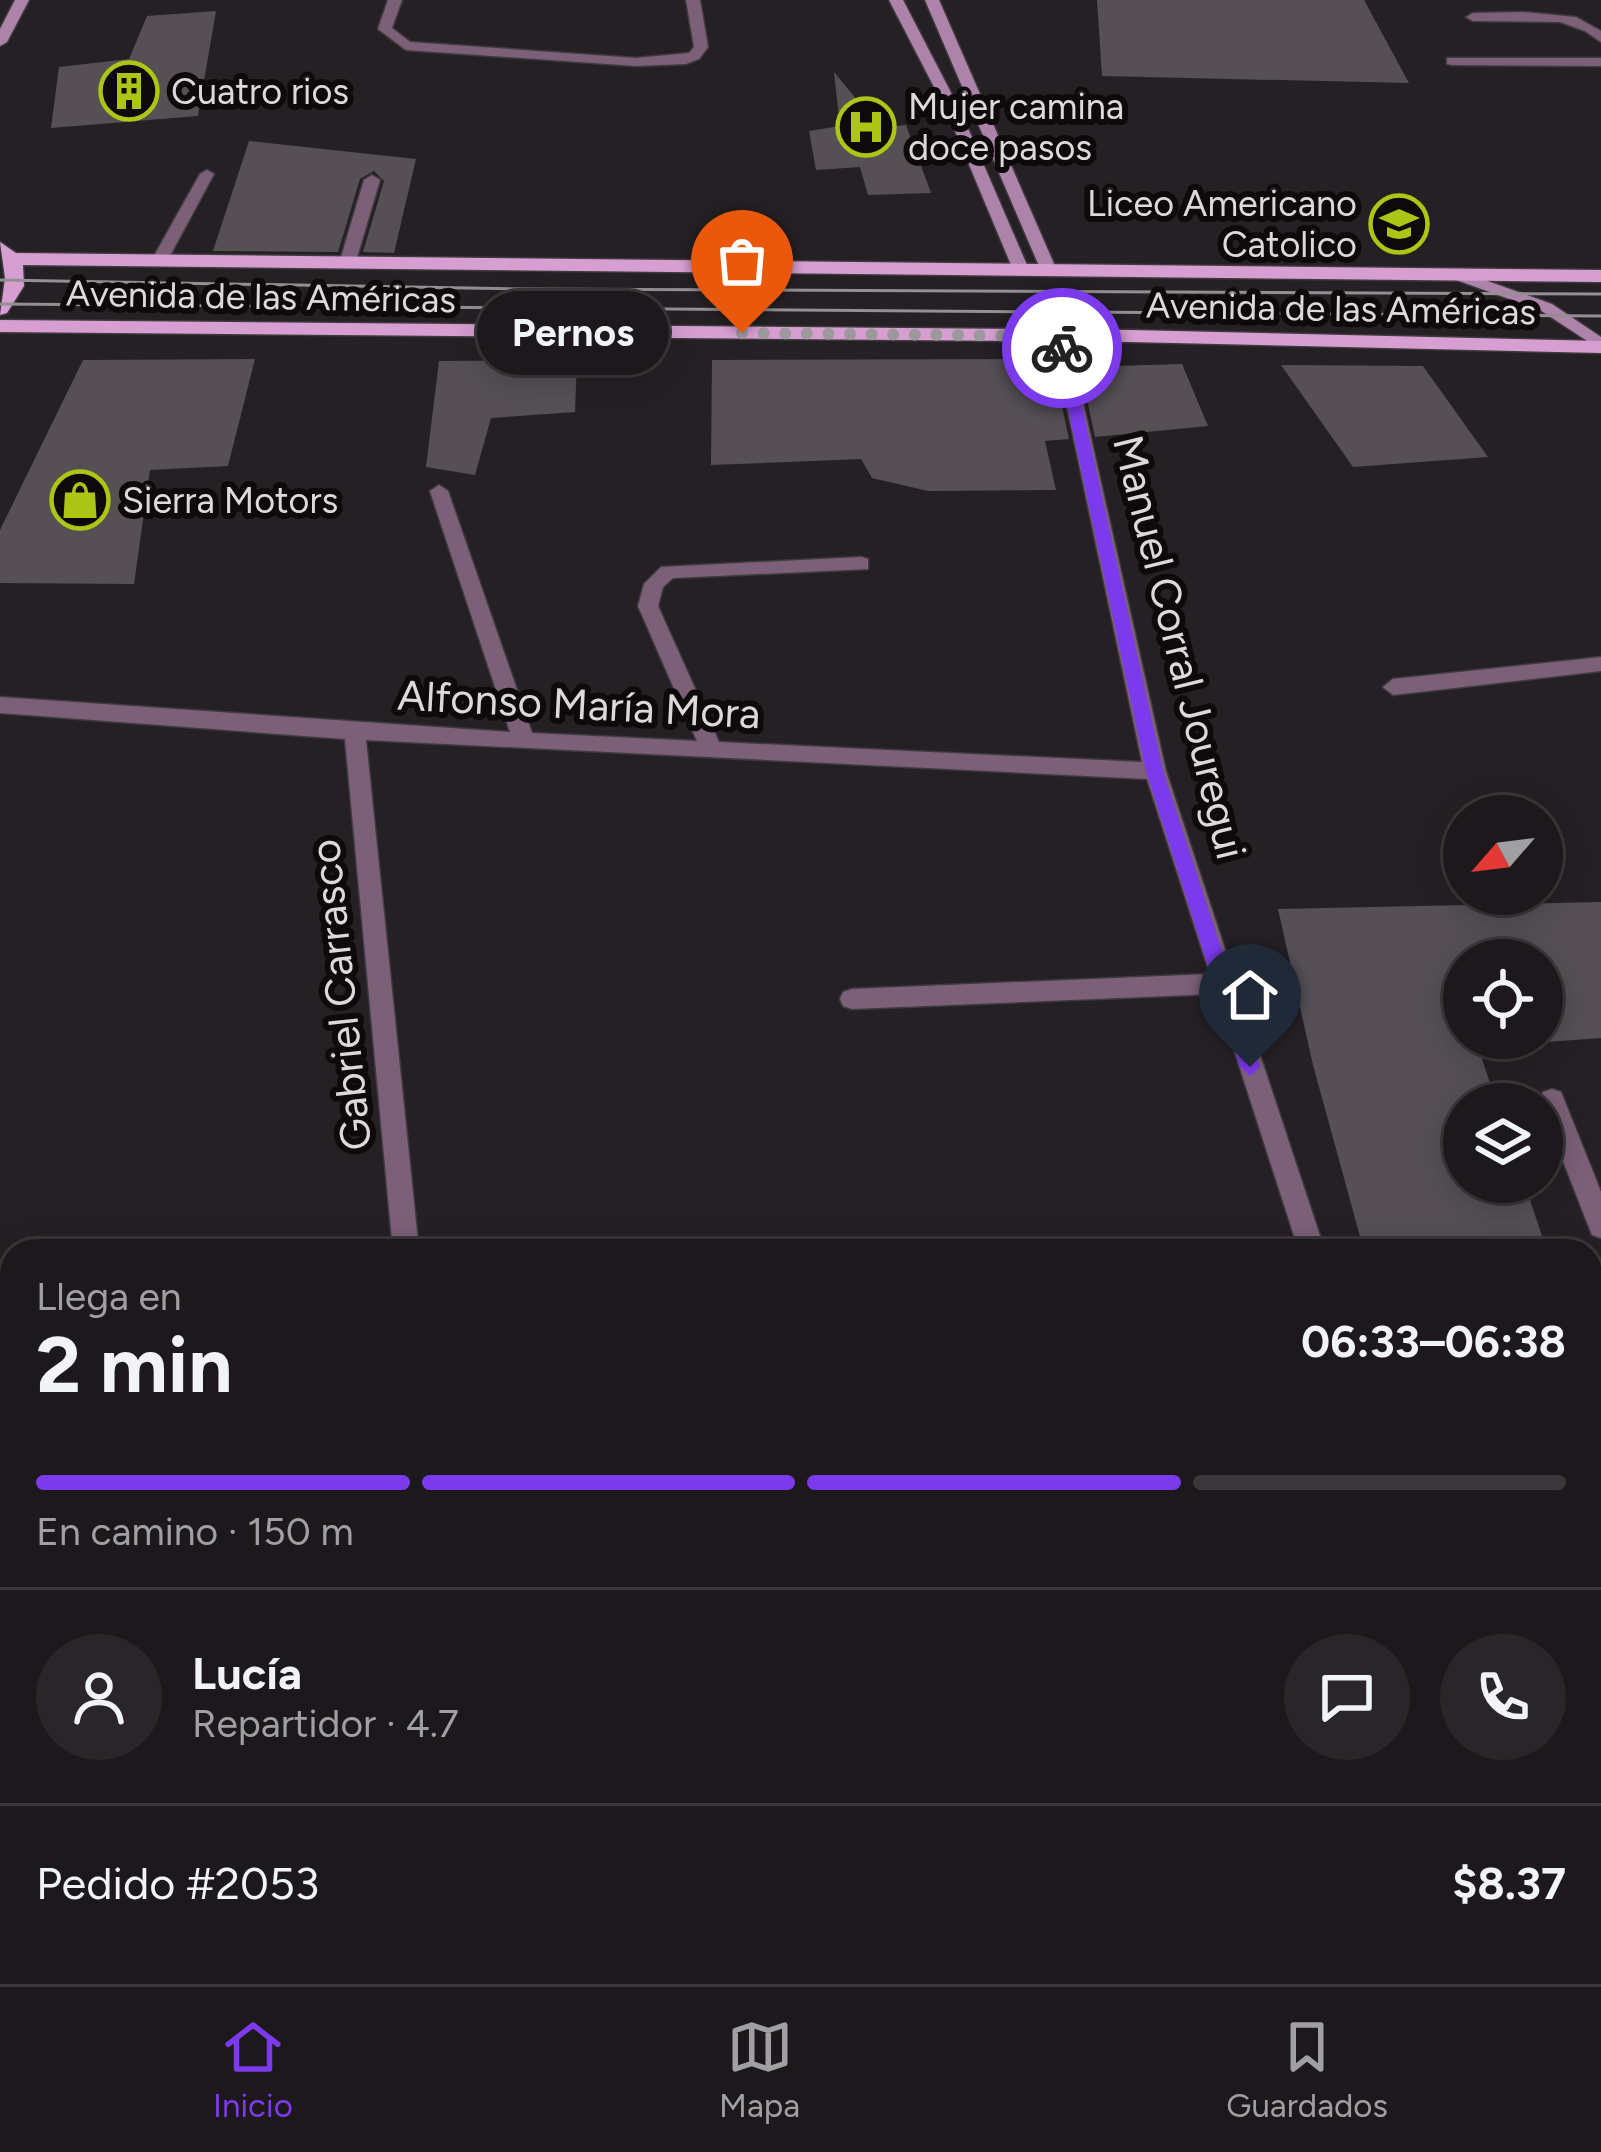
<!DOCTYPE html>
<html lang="es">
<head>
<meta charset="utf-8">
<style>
	:root { --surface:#1c181b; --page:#292528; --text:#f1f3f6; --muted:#a0a0a3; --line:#3a373a; --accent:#7c3aed }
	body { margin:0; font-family:Figtree,sans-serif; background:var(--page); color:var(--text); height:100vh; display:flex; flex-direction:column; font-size:45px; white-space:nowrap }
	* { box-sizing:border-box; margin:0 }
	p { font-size:39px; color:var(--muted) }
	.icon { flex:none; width:66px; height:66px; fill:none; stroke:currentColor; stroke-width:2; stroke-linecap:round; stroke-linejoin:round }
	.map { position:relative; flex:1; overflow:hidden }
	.panel { position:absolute; left:0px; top:1239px; width:1602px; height:747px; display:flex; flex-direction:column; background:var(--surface); border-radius:36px 36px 0 0; box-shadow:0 6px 30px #0003,0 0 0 3px var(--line) }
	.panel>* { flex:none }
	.needle { width:78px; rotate:242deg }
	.buttons { position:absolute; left:1443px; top:795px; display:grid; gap:24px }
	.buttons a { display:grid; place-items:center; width:120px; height:120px; border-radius:50%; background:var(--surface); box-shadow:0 6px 30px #0003,0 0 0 3px var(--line); font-size:60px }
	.pin { position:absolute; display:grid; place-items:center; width:102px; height:102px; color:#fff; margin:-123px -51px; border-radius:50% 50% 50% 0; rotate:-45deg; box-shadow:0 0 12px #0007 }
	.pin .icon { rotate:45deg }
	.courier { position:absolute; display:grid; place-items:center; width:120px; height:120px; margin:-60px; border:9px solid #7c3aed; border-radius:50%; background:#fff; color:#222; box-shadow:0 3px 15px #0007 }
	.bubble { position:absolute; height:84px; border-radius:42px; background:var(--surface); box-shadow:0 6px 30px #0003,0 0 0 3px var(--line); font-size:39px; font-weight:700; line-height:84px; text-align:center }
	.head em { font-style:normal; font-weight:700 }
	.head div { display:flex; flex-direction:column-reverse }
	.head { display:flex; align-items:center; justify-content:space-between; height:204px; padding:0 36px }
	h1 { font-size:78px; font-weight:700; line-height:90px }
	.bar { display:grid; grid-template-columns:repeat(4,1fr); gap:18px 12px; align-content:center; height:144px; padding:0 36px }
	.bar i { height:15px; border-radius:9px; background:var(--line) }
	.bar .on { background:var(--accent) }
	.bar p { grid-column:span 4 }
	.line { display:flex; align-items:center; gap:30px; padding:0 36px; border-top:3px solid var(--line) }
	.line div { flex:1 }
	.round { display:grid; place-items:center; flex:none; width:126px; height:126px; border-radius:63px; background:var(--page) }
	.menu { display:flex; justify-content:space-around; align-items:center; height:168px; border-top:3px solid var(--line); background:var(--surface); font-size:33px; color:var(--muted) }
	.menu a { display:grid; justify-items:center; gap:6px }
	.menu .on { color:var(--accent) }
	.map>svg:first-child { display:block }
	.building { fill:#565055; fill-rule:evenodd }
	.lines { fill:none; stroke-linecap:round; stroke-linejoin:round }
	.lane-casing { stroke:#3f3a3e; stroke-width:3 }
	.street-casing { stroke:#3f3a3e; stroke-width:3 }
	.secondary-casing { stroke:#3f3a3e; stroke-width:3 }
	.primary-casing { stroke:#3f3a3e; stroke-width:3 }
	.lane { fill:#7b6078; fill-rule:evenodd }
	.street { fill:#7b6078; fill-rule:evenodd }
	.secondary { fill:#ae83aa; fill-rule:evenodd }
	.primary { fill:#d69ed1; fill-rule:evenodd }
	.tram { stroke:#938f93; stroke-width:3 }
	.route { fill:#7c3aed }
	.done { stroke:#9c989c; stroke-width:12; stroke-dasharray:0 21.6 }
	.labels { text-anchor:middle; stroke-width:12; stroke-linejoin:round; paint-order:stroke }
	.far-poi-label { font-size:36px; fill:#dcd9dc; stroke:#0d0a0c; text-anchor:start }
	.far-street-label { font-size:36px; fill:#dcd9dc; stroke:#0d0a0c }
	.street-label { font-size:42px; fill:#dcd9dc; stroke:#0d0a0c }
</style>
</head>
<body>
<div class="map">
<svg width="1601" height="1984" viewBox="0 0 1601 1984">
	<rect width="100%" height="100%" fill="#252024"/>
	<g class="building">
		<path d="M1097,0h267l45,83 -307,-7z"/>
		<path d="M216,11l-18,105 -147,12 8,-61 70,-8 18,-43z"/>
		<path d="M834,72l46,56 26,-3 25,68 -63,2 -8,-28 -44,3 -7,-39 31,-5z"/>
		<path d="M249,141l167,18 -22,94 -31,-1 21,-71 -10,-10 -14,8 -22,73 -125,-1z"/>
		<path d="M255,359l-27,107 -78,4 -16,114 -134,-1v-53l83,-170z"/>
		<path d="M1027,359l2,10 25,-1 15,71 -24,2 11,49 -128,1 -56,-13 -11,-19 -150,6 1,-105z"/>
		<path d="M577,360l-2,52 -84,6 -16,57 -49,-8 13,-106z"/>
		<path d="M1182,364l26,62 -113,11 -15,-70z"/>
		<path d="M1281,365l142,1 65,91 -135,10z"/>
		<path d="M1601,902v136l-123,9 19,57h-33v78h60l23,69h-183l-51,-186 -35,-156zM1464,960h78v78h-78z"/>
	</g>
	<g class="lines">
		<defs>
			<g id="lane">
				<path d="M1523,12l53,5 25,14v11l-16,-11 -25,-9 -87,-1 -7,-4 7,-4z"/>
				<path d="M1447,58h154v8l-149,-1 -5,-1z"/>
				<path d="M207,170l7,4 -48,89 -14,3 -2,-3 50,-89z"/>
				<path d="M372,175l8,5 -25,84 -14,3 -2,-3 25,-84z"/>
				<path d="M1552,1089l9,3 40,100v46l-9,-3 -53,-135 4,-8z"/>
				<path d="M1601,1766v33l-11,4v-33z"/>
			</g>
			<g id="street">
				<path d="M388,0h14l-10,28 18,14 226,16 53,-5 5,-6 -8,-47h14l8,47 -9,12 -13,5 -50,2 -230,-16 -28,-21z"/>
				<path d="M1060,331l8,5 98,435 159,480h-26l-83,-257 -364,15 -9,-3 -3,-7 3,-7 9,-3 358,-15 -63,-195 -781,-39 53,511h-26l-48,-512 -345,-26v-16l510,35 -80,-241 9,-6 9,6 84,242 165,8 -59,-135 6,-22 17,-17 200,-10 7,2v10l-195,9 -10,9 -5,19 61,136 423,20 -90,-426z"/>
				<path d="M1601,657v14l-208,24 -10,-8 10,-8z"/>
				<path d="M12,1505v31l-12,5v-31z"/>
				<rect x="1441" y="1974" width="34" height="10"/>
			</g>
			<g id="secondary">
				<path d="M15,0h14l-22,42 -7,4v-17z"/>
				<path d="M889,0h14l58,112 69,160 -2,3 -14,-3 -67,-160z"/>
				<path d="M925,0h14l119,273 -2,3 -14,-3z"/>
				<path d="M1454,269l98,35 49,33v13l-61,-40 -92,-33 -2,-3z"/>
			</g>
			<g id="primary">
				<path d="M0,242l16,11 1585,17v12l-1578,-17 1,21 -17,27 -7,2 5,-37z"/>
				<path d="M0,320l1130,10 471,11v12l-471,-11 -1130,-10z"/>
			</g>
		</defs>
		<use href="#lane" class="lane-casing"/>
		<use href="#street" class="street-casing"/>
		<use href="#secondary" class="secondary-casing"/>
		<use href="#primary" class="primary-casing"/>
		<use href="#lane" class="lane"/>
		<use href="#street" class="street"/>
		<use href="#secondary" class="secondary"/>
		<use href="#primary" class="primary"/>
		<g class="tram">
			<path d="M0,280l523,9 1078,5"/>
			<path d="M0,304l1601,12"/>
		</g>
	</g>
	<path class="route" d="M1062,344l7,4 94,423 97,296 -10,9 -10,-9 -94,-296 -91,-423z"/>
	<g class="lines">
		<path class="done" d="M742,333l318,3 2,12"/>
	</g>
	<defs>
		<symbol id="building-ring" viewBox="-11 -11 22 22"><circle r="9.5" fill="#0d0a0c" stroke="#abc614" stroke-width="1.5"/><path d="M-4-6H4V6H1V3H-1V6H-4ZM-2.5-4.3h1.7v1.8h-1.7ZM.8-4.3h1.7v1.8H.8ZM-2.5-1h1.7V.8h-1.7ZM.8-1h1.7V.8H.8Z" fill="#abc614"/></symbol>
		<symbol id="hospital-ring" viewBox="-11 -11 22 22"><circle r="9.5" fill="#0d0a0c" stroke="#abc614" stroke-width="1.5"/><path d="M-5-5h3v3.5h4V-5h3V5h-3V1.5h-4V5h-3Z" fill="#abc614"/></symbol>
		<symbol id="school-ring" viewBox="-11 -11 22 22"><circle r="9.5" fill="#0d0a0c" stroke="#abc614" stroke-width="1.5"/><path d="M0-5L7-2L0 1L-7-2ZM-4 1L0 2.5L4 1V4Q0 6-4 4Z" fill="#abc614"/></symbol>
		<symbol id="shop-ring" viewBox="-11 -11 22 22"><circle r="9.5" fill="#0d0a0c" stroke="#abc614" stroke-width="1.5"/><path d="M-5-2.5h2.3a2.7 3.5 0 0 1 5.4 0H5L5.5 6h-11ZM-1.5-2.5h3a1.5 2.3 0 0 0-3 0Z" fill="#abc614"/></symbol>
	</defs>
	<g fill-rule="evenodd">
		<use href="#building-ring" x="96" y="58" width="66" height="66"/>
		<use href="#hospital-ring" x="833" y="94" width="66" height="66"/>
		<use href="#school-ring" x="1366" y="191" width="66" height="66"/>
		<use href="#shop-ring" x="47" y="467" width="66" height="66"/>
	</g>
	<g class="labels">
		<g class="far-poi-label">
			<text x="171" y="104">Cuatro rios</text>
			<text x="908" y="119">Mujer camina<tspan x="908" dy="41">doce pasos</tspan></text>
			<text x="1357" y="216" text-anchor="end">Liceo Americano<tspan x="1357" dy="41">Catolico</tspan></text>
			<text x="122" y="513">Sierra Motors</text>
		</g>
		<g class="far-street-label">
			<text transform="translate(261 296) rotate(1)" y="13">Avenida de las Américas</text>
			<text transform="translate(1341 308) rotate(1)" y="13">Avenida de las Américas</text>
		</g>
		<g class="street-label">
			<text transform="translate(1180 647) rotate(76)" y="15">Manuel Corral Jouregui</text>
			<text transform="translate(579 704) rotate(3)" y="15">Alfonso María Mora</text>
			<text transform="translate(340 995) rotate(-96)" y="15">Gabriel Carrasco</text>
		</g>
	</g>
</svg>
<div class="buttons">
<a><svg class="needle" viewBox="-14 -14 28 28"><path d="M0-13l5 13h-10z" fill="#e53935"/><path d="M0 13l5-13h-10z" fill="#a0a0a3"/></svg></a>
<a><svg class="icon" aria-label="locate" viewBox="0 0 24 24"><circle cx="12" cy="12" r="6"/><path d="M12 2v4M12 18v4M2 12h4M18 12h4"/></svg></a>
<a><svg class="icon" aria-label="layers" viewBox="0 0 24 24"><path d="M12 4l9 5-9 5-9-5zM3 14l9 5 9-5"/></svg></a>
</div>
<div class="pin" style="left:742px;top:333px;background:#ea580c"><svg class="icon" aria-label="bag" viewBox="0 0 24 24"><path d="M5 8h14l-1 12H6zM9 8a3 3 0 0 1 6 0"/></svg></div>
<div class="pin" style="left:1250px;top:1067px;background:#1f2937"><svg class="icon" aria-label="home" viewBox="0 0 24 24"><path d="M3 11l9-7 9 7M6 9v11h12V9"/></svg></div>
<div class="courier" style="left:1062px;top:348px"><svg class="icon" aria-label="bike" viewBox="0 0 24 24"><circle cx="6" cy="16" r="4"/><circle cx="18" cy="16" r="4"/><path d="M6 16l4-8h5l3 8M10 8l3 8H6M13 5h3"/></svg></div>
<div class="bubble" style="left:477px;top:291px;width:192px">Pernos</div>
<section class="panel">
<div class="head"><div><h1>2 min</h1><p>Llega en</p></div><em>06:33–06:38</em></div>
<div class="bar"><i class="on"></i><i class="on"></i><i class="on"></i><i></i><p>En camino · 150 m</p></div>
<div class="line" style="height:216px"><a class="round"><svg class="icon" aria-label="person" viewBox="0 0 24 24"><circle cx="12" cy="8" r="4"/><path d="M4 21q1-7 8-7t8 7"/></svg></a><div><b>Lucía</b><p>Repartidor · 4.7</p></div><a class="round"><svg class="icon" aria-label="chat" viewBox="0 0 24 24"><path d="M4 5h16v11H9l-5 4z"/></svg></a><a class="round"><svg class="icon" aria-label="phone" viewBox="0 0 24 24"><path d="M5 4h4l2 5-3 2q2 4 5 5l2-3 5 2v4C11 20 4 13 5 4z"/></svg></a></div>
<div class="line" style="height:156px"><div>Pedido #2053</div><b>$8.37</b></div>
</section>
</div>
<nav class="menu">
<a class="on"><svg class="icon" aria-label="home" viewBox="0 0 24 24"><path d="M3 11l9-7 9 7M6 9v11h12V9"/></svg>Inicio</a>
<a><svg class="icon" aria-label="map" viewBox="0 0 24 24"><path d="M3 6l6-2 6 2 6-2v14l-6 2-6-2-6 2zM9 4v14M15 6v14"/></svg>Mapa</a>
<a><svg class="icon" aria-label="saved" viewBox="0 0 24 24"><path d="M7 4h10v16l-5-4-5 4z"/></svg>Guardados</a>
</nav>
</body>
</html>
